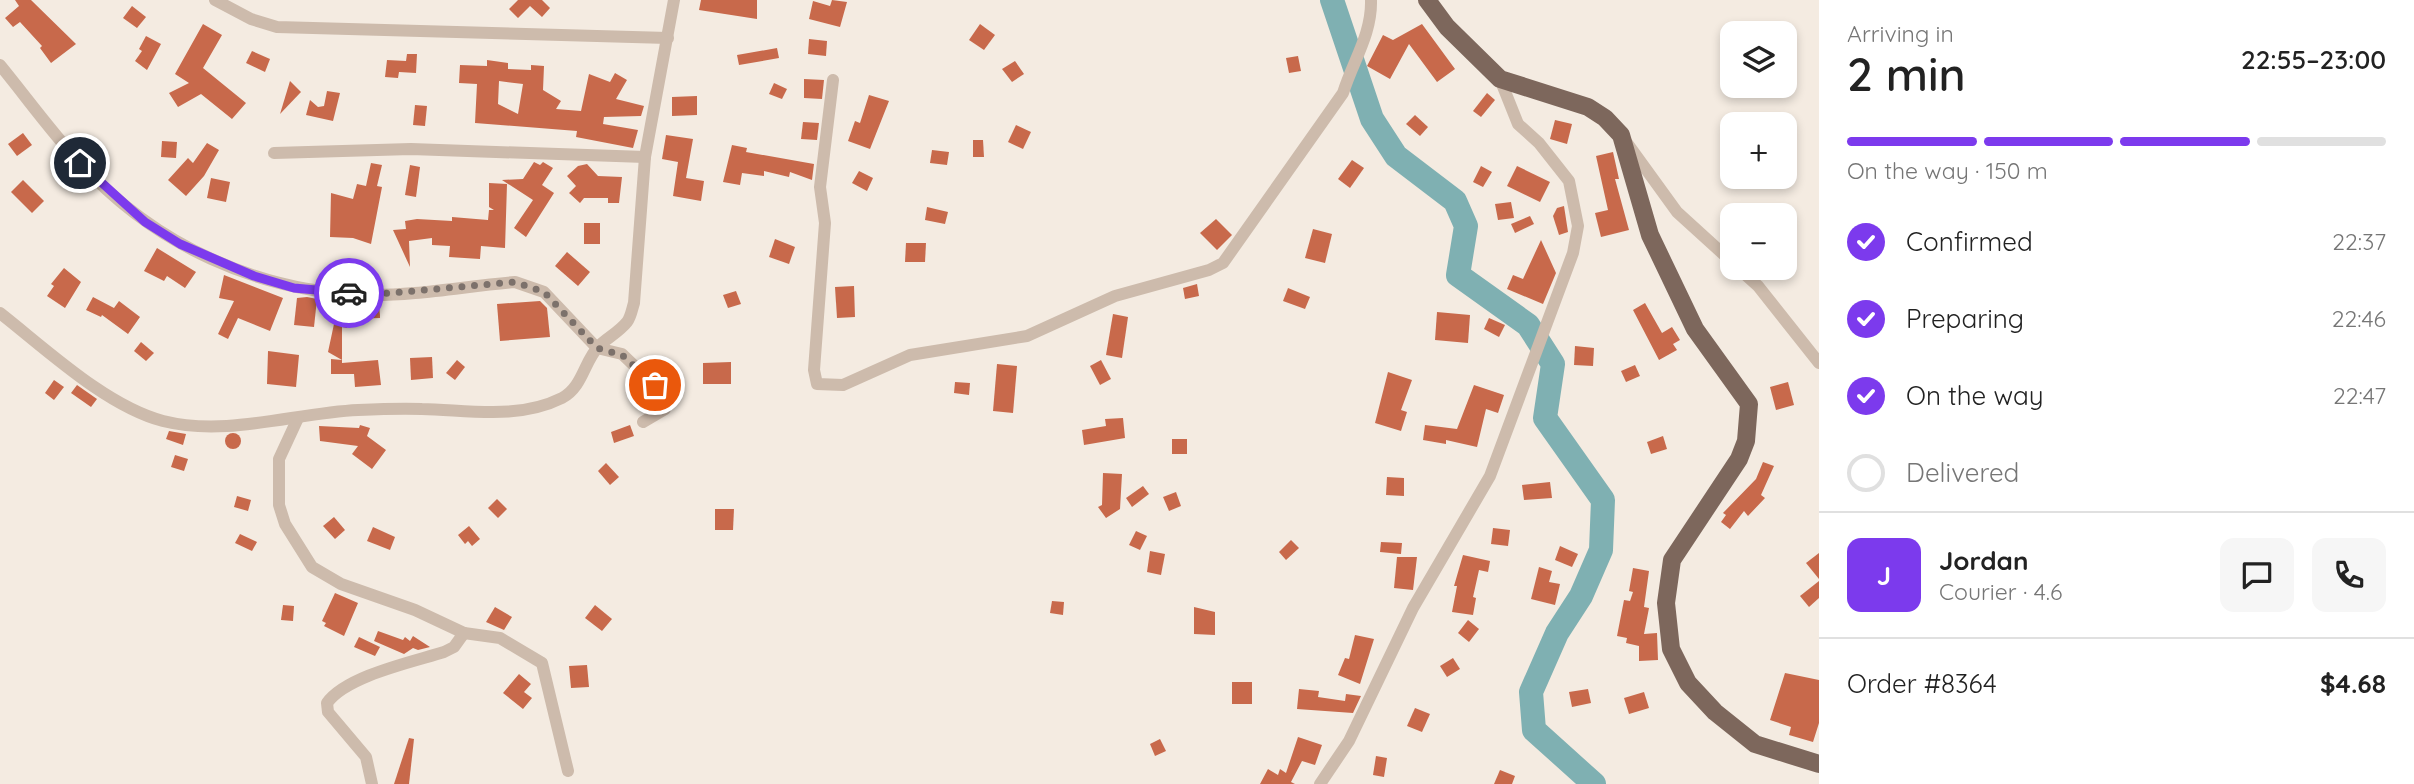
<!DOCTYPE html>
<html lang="en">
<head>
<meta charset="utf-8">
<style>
	:root { --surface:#fff; --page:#f6f6f6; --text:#222; --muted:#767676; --line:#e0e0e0; --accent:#7c3aed }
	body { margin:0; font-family:Quicksand,sans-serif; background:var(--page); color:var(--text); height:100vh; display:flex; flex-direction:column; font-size:26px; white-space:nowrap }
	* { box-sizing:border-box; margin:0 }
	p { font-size:23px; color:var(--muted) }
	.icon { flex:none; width:38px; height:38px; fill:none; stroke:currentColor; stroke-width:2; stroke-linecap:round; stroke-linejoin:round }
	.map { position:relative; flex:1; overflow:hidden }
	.panel { display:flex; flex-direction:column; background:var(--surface); width:595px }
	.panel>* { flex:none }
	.buttons { position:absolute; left:1720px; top:21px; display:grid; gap:14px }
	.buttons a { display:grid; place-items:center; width:77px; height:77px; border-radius:14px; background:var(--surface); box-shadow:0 4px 10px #0003; font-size:35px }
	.pin { position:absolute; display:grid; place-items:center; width:60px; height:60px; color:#fff; margin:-30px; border:4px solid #fff; border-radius:50%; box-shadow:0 2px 7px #0007 }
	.courier { position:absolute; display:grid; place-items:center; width:70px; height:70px; margin:-35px; border:5px solid #7c3aed; border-radius:50%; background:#fff; color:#222; box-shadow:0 2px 9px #0007 }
	.head em { font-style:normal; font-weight:600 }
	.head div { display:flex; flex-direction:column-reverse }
	.head { display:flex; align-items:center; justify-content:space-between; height:119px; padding:0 28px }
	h1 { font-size:46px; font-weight:600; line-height:52px }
	.bar { display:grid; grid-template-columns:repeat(4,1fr); gap:10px 7px; align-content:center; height:84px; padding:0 28px }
	.bar i { height:9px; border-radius:5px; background:var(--line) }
	.bar .selected { background:var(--accent) }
	.bar p { grid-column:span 4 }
	.line { display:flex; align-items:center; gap:18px; padding:0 28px; border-top:2px solid var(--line) }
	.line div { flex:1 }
	.round { display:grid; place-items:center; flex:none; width:74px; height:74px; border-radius:14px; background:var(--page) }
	ol { padding:0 28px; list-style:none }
	li { display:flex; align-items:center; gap:21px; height:77px }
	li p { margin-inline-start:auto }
	li .icon { padding:7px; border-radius:50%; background:var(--accent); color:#fff; stroke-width:4 }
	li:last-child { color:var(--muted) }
	li i { width:38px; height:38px; border:4px solid var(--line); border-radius:50% }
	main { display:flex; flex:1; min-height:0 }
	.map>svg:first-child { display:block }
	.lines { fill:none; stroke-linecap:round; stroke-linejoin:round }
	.river { stroke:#7fb0b2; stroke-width:24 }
	.building { fill:#c8694b; fill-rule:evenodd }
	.minor { stroke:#cdbbac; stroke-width:12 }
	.primary { stroke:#7d675c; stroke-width:18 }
	.done { stroke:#7c716b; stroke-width:7; stroke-dasharray:0 12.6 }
	.route { stroke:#7c3aed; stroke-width:9 }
</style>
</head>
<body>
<main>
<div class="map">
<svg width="1819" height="784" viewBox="0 0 1819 784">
	<rect width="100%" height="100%" fill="#f4ebe1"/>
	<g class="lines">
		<path class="river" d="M1332,0l40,119 24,37 59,45 11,25 -8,49 70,50 25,39 -8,54 58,82 -2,50 -20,46 -24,37 -26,59 3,38 60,54"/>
	</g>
	<g class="building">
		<path d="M15,0h16l45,44 -25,19 -11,-15 2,-2 -22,-24 -7,5 -8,-9 14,-12z"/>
		<path d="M518,0h24l8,8 -8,9 -12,-11 -12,12 -9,-9z"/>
		<path d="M701,0h56v19l-58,-9z"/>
		<path d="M832,0l15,2 -7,25 -31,-8 4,-18 17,5z"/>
		<path d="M132,6l14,11 -9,11 -14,-10z"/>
		<path d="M203,24l19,11 -19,33 43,35 -14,16 -31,-25 -23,13 -9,-14 20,-10 -14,-9z"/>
		<path d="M980,24l15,11 -11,15 -15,-10z"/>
		<path d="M1422,24l33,45 -18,13 -28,-38 -19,35 -23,-13 16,-31 10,5z"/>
		<path d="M146,36l15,8 -14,26 -12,-9 7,-10 -3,-2z"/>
		<path d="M809,39l18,2 -1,15 -18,-2z"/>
		<path d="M777,48l2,10 -40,7 -2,-10z"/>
		<path d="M252,51l18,8 -5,13 -19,-9z"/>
		<path d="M407,54h10l-1,19 -17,-1 -1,6 -13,-1 2,-17 19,1z"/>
		<path d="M1298,56l3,15 -12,2 -3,-15z"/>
		<path d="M487,60l21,3v6l23,1v-5l13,1 -1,24 18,11 -5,8 25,2 8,-37 21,8 5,-9 12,7 -11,19 28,7 -3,10 -37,1 -1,7 35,6 -5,18 -57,-11 1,-6 -102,-8 2,-39 -18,-1 1,-18 27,1zM499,81l24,3 -5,30 -20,-10z"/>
		<path d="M1015,61l9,13 -12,8 -10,-13z"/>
		<path d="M804,79l20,1 -2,19 -18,-1z"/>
		<path d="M290,81l11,11 -21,22z"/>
		<path d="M774,83l13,6 -5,10 -13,-5z"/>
		<path d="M327,91l13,2 -7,28 -27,-6 4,-15 8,7 6,-1z"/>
		<path d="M1487,93l8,7 -14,17 -8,-6z"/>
		<path d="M869,95l20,6 -19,48 -22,-8 7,-20 5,2z"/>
		<path d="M697,96v19l-25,1v-19z"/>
		<path d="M415,105l12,1 -2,20 -12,-1z"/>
		<path d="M1415,115l13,12 -8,9 -14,-12z"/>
		<path d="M1555,120l17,4 -5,20 -17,-5z"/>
		<path d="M803,122l16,1 -2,17 -16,-1z"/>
		<path d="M1016,125l15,7 -8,17 -15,-7z"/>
		<path d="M23,133l9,12 -15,11 -9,-12z"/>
		<path d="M666,135l27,4 -7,39 18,3 -3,20 -28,-5 5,-34 -16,-3z"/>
		<path d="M973,140h10l1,17h-11z"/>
		<path d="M162,141l15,1 -1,16 -15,-1z"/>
		<path d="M207,143l12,7 -15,26 -18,20 -18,-16 20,-22 5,5z"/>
		<path d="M732,145l15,3 -1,4 68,12 -2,16 -22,-8 -1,5 -25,-6v5l-22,-3 -2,12 -17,-3z"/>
		<path d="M932,150l17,2 -2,13 -17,-2z"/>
		<path d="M1613,152l6,27h-4l14,51 -28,7 -6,-24 13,-3 -12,-54z"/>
		<path d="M1352,160l12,8 -14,20 -12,-9z"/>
		<path d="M534,162l6,3 3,-3 10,6 -11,17 12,8 -28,44 -12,-9 19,-28 -31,-20 21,-1z"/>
		<path d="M371,163l11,2 -5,21 5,1 -11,57 -18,-6 -23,-1 1,-44 22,6 4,-15 9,2z"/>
		<path d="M587,164l11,12 24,1 -3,26h-11v-5h-24l-4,5 -11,-10 7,-7 -9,-10 11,-10z"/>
		<path d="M410,165l10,2 -4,30 -11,-2z"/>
		<path d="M1481,166l11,6 -9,15 -10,-5z"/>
		<path d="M1517,166l33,16 -10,20 -33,-16z"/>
		<path d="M859,171l14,7 -6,13 -15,-8z"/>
		<path d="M211,178l19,4 -4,20 -19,-4z"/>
		<path d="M23,180l21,21 -12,12 -21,-21z"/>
		<path d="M489,183l18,1 -2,64 -24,-2 -1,13 -31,-2 1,-11 -18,-1v-7l-23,3 1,26 -17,-37 13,-1 -1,-8 12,-2 35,2v-4l36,3 1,-10h5l-5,-3z"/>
		<path d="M1511,202l3,16 -16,2 -3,-16z"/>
		<path d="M1564,206l4,26 -9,3 -6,-19 4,-8z"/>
		<path d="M927,207l21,5 -3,12 -20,-4z"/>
		<path d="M1530,216l4,8 -19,9 -4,-9z"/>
		<path d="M1216,219l16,16 -15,15 -17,-17z"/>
		<rect x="584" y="223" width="16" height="21"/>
		<path d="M1313,229l19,5 -7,29 -20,-5z"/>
		<path d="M775,239l20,8 -6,17 -20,-7z"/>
		<path d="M1541,240l15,33 -13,31 -36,-15 6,-14 10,4z"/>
		<path d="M906,243h20l-1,19h-20z"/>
		<path d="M157,248l39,24 -11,16 -18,-12 -3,5 -20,-10z"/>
		<path d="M567,252l23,20 -12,14 -23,-20z"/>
		<path d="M64,268l17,14 -16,26 -18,-12 7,-10 -3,-2z"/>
		<path d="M224,275l59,23 -13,33 -32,-13 -10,21 -10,-5 16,-33 -15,-3z"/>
		<path d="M1197,284l2,12 -14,3 -2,-11z"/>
		<path d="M854,286l1,31 -18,1 -2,-31z"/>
		<path d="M1288,288l22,9 -5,12 -22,-8z"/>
		<path d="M736,291l5,13 -13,4 -5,-13z"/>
		<path d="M93,297l21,11 5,-7 21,16 -12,17 -26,-19 -1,2 -15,-7z"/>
		<path d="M307,297l10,2 -3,28 -20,-2 3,-27z"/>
		<path d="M540,301l7,7 3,29 -50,4 -3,-37z"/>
		<path d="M1645,303l17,30 10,-6 8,13 -7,4 4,6 -18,10 -26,-50z"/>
		<path d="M343,306l23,5v-4l13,-1 1,9v3l-31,1 -2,9 -5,-1v33l-14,-8 9,-42 4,2z"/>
		<path d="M1437,312l33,3 -2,28 -33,-3z"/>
		<path d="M1113,314l15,3 -6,41 -16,-3z"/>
		<path d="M1489,318l16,7 -6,12 -15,-8z"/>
		<path d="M141,342l13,11 -8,8 -12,-10z"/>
		<path d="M1575,346l19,2 -1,18 -19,-1z"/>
		<path d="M268,351l31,4 -3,32 -29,-3z"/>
		<path d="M432,357l1,21 -22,2 -1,-22z"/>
		<path d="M331,359l11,1v3l36,-3 3,25 -26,2 -1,-13h-23z"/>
		<path d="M457,360l8,7 -10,13 -9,-7z"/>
		<path d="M1101,360l10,19 -11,6 -10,-19z"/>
		<path d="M731,362v22h-28v-21z"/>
		<path d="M997,364l20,2 -4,47 -20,-2z"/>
		<path d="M1635,365l5,11 -14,6 -5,-11z"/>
		<path d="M1388,372l24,8 -11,30 6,2 -6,19 -26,-8z"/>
		<path d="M54,380l10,7 -10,13 -9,-7z"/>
		<path d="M955,382l15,1 -1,12 -15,-2z"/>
		<path d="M1788,382l6,23 -18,5 -6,-23z"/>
		<path d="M77,385l20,14 -6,8 -20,-14z"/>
		<path d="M1474,385l30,10 -6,18 -12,-4 -9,38 -31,-7v4l-23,-4 2,-15 32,4z"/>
		<path d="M1123,418l2,20 -41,7 -2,-15 24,-4 -1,-7z"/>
		<path d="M360,425l10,3 -3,8 19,14 -14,19 -20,-15 6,-8 -38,-5 -1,-15 40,2z"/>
		<path d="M630,425l4,11 -20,7 -3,-11z"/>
		<path d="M169,431l17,3 -3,11 -17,-6z"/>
		<circle cx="233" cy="441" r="8"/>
		<path d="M1663,436l4,13 -16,5 -4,-12z"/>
		<rect x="1172" y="439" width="15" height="15"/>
		<path d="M175,455l13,4 -4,12 -13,-4z"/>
		<path d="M1763,462l11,4 -13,29 4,3 -17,18 -4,-5 -14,18 -9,-7 5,-7 -3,-2 33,-34z"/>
		<path d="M606,463l13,14 -9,8 -12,-14z"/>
		<path d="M1103,473l19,1 -2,35 -14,9 -8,-11 4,-2z"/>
		<path d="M1387,477l17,1v18l-18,-1z"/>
		<path d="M1550,482l2,16 -28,2 -2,-15z"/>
		<path d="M1143,486l6,8 -17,13 -6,-9z"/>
		<path d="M1176,492l5,14 -12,5 -6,-14z"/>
		<path d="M237,496l14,4 -3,11 -14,-4z"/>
		<path d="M497,499l10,10 -9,9 -10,-10z"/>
		<path d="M715,509h19l-1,21h-18z"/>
		<path d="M334,517l11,13 -10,9 -12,-13z"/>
		<path d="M469,526l11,13 -8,7 -4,-5 -3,3 -7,-9z"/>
		<path d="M373,527l22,10 -5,13 -23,-9z"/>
		<path d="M1493,528l17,2 -2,16 -17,-2z"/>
		<path d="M1136,531l11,5 -7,14 -11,-5z"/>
		<path d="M240,534l17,8 -5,9 -17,-8z"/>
		<path d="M1291,540l8,8 -13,12 -7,-8z"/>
		<path d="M1381,542l21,1 -1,11 -21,-2z"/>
		<path d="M1560,546l18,8 -6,13 -17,-7z"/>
		<path d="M1150,551l15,3 -4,21 -14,-3z"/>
		<path d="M1819,553v26l-13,-16z"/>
		<path d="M1463,555l27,6 -2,11 -9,-2 -6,27 3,1 -3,17 -21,-3 5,-26h-3z"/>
		<path d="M1397,557h20l-4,33 -19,-2z"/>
		<path d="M1539,567l13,4 -3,11 11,2 -5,21 -24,-6z"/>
		<path d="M1633,568l16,3 -5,36 5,1 -5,26 13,-1 1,27 -19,1v-15l-13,-3 1,-5 -10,-2 7,-36 6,1 3,-9 -4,-1z"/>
		<path d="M1819,581v17l-10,9 -9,-11z"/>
		<path d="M335,593l23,10 -14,33 -20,-10 2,-3 -4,-2z"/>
		<path d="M1052,601l12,1 -1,13 -13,-2z"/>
		<path d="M283,605l11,1 -1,15 -12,-1z"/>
		<path d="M595,605l17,14 -10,12 -17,-13z"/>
		<path d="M495,607l17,10 -8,13 -18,-8z"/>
		<path d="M1194,607l21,5v23l-21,-1z"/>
		<path d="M1468,620l11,9 -10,13 -11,-9z"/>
		<path d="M378,631l25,9 2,-3 5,4 3,-5 17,11 -12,3 -5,-2 -9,6 -30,-13z"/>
		<path d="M1355,635l19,4 -14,45 -22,-9 7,-17 4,1z"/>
		<path d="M359,637l21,10 -5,9 -21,-9z"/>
		<path d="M1453,658l7,11 -13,8 -7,-11z"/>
		<path d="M587,665l2,22 -18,1 -2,-22z"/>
		<path d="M1785,673l34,7v43l-6,19 -24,-7 2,-8 -21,-7z"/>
		<path d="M519,674l12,10 -7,8 8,6 -9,11 -20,-16z"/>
		<rect x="1232" y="682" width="20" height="22"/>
		<path d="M1299,689l20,2 -1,6 27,4 1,-7 15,2 -8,17 -56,-4z"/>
		<path d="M1588,689l3,14 -19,4 -3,-15z"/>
		<path d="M1644,692l5,16 -20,6 -5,-16z"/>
		<path d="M1415,708l15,6 -8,18 -15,-6z"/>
		<path d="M1298,737l24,8 -7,20 -13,-4 -11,21 4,2h-35l8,-15 10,6 2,-6 6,4z"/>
		<path d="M409,738l5,1 -5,45h-15z"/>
		<path d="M1160,739l6,12 -11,5 -5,-12z"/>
		<path d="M1376,756l11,2 -3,19 -11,-2z"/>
		<path d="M1500,770l15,6 -3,8h-18z"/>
	</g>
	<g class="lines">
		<g class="minor">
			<path d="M215,0l36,19 26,8 391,11"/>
			<path d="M0,65c27,33 52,68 81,99 74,81 177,128 286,131 49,1 99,-9 148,-13l29,10 53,56 25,6 46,44 -3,11 -22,13"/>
			<path d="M833,80l-13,107 5,36 -11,147 3,14 26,1 67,-30 117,-19 88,-40 94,-26 14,-7 120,-170c10,-32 29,-59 28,-93"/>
			<path d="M1627,143l50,69 55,50"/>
			<path d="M274,153l137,-4 234,8"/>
			<path d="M1738,268l20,18 61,77"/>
			<path d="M0,313c46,36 106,93 163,108 64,16 131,-8 195,-11 21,-1 43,-2 64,-1 47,1 96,11 140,-11 21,-11 22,-37 37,-52 8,-8 20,-14 28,-24 4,-5 5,-13 7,-19l11,-146 29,-157"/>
			<path d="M298,418l-19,41v46l6,19 27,43 29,17 74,26 49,23 -10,14 -10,5c-32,10 -98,24 -117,51l1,9 38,45 6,27"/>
			<path d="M464,633l36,5 42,25 26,108"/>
			<path d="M1320,784l29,-43 64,-133 77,-132 83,-223 5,-27 -9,-45 -30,-38 -21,-19 -18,-45"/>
		</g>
		<path class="primary" d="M1427,0l20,27 53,52 88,28 17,11 16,17 29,100 45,94 54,75 -3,37 -7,18 -67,101 -6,43 5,46 17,34 27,29 40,32 64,20"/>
	</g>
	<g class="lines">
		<path class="done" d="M349,293l19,2 147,-13 29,10 53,56 25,7 33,30"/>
		<path class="route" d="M80,163l65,59 35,22 74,32 40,12 55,5"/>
	</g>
</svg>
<div class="buttons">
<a><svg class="icon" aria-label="layers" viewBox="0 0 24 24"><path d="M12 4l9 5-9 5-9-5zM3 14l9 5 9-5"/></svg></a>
<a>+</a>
<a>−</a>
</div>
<div class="pin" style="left:655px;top:385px;background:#ea580c"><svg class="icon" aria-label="bag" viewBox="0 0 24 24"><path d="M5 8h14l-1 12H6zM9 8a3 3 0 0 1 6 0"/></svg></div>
<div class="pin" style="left:80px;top:163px;background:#1f2937"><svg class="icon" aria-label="home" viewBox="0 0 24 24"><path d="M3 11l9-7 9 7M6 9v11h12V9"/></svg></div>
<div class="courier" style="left:349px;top:293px"><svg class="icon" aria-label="car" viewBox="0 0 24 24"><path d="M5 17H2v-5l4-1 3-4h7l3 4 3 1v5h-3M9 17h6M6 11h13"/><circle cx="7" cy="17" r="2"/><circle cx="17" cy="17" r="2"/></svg></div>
</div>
<section class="panel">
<div class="head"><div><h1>2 min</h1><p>Arriving in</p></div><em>22:55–23:00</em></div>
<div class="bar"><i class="selected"></i><i class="selected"></i><i class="selected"></i><i></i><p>On the way · 150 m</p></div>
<ol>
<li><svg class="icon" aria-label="check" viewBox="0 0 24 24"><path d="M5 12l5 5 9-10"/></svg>Confirmed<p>22:37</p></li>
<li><svg class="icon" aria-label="check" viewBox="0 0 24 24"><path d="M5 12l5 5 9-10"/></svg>Preparing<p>22:46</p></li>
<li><svg class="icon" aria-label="check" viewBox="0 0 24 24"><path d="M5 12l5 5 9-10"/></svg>On the way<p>22:47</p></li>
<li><i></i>Delivered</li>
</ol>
<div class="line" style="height:126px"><b class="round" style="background:var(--accent);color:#fff">J</b><div><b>Jordan</b><p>Courier · 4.6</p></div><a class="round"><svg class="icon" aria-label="chat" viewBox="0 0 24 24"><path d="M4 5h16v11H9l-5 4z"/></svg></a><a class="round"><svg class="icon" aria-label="phone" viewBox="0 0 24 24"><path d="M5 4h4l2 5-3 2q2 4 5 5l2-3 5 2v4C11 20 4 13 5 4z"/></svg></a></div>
<div class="line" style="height:91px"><div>Order #8364</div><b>$4.68</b></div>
</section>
</main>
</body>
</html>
